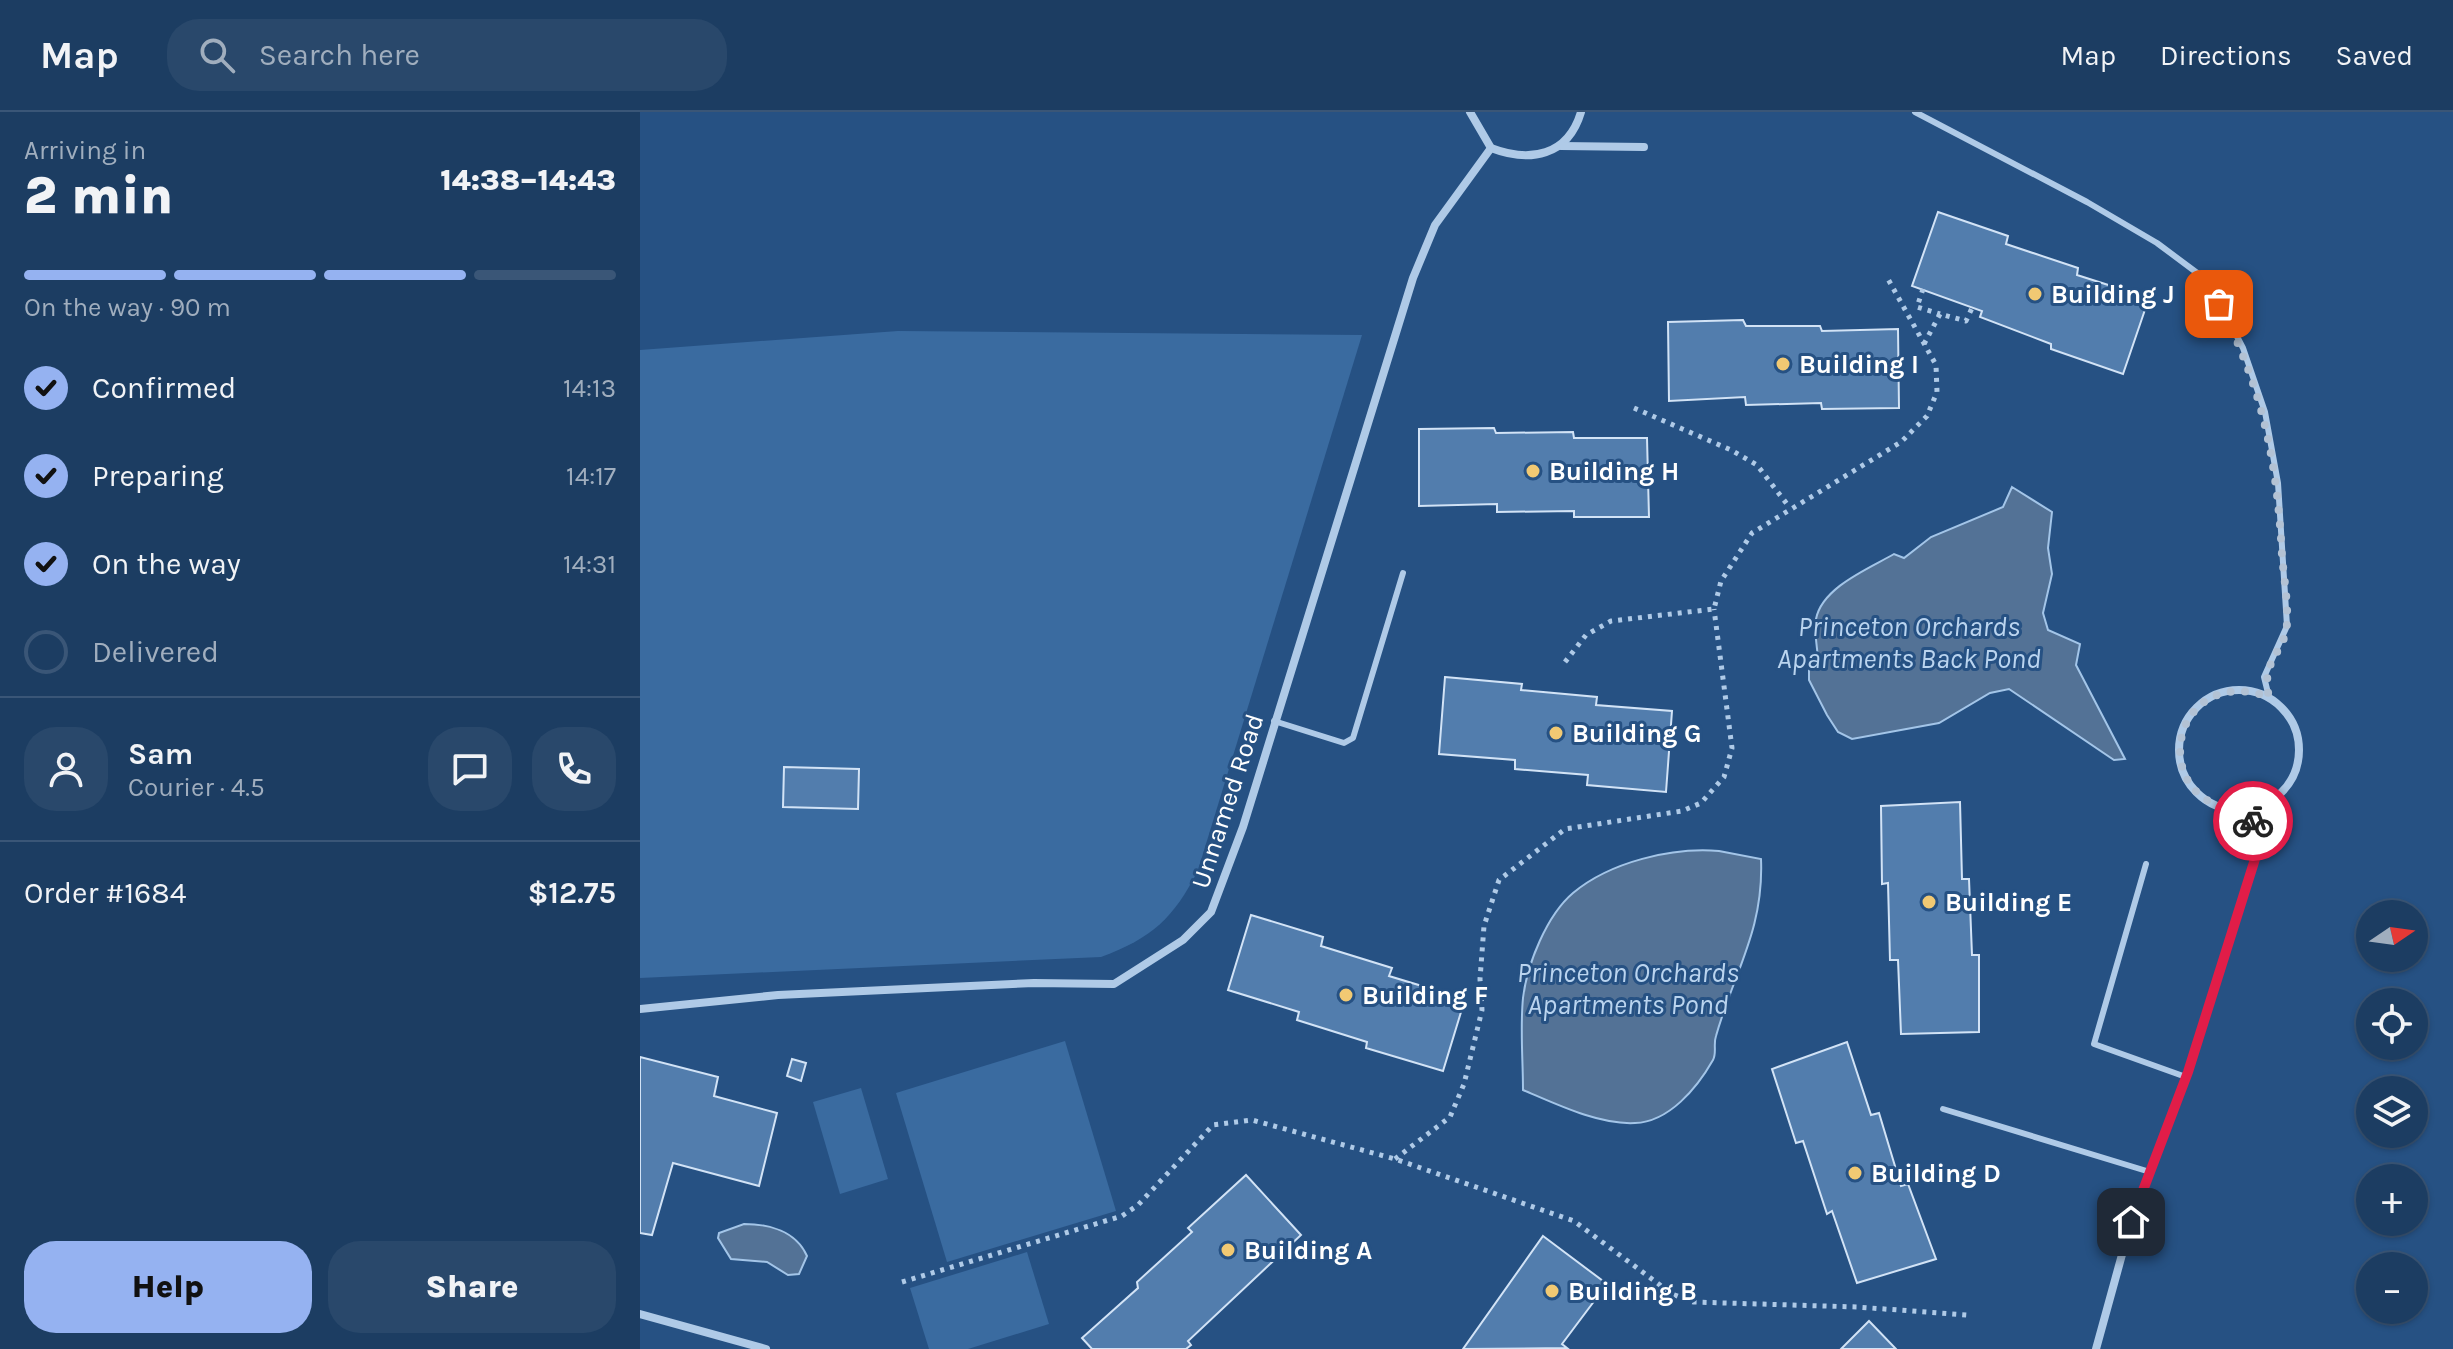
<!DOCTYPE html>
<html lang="en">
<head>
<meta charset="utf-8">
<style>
	:root { --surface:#1c3d62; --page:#29486b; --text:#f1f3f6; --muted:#a0aebe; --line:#3a5677; --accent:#95b2f1 }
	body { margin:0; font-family:Karla,sans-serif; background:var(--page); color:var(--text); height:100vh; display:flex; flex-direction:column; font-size:30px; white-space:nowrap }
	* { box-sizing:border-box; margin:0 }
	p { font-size:26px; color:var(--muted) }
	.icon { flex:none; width:44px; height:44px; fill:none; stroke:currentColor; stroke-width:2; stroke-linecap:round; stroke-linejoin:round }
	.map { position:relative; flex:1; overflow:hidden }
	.panel { display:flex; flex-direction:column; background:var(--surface); width:640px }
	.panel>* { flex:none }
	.needle { width:52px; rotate:77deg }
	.tools { position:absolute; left:1716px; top:788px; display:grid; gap:16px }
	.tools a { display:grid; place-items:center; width:72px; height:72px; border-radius:50%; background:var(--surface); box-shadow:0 2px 6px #0004,0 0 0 2px var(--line); font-size:40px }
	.pin { position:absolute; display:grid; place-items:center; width:68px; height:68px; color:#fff; margin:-34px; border-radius:16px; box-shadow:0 4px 12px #0006 }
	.courier { position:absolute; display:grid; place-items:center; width:80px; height:80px; margin:-40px; border:6px solid #e11d48; border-radius:50%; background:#fff; color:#222; box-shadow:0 2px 10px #0007 }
	.summary em { font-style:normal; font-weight:800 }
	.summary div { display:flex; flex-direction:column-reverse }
	.summary { display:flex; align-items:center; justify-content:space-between; height:136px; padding:0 24px }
	h1 { font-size:52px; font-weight:800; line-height:60px }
	.bar { display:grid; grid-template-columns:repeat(4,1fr); gap:12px 8px; align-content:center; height:96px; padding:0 24px }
	.bar i { height:10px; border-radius:6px; background:var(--line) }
	.bar .selected { background:var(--accent) }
	.bar p { grid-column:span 4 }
	.line { display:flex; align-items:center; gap:20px; padding:0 24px; border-top:2px solid var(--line) }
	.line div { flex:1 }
	.round { display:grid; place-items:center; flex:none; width:84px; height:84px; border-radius:32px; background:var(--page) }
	ol { padding:0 24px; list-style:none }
	li { display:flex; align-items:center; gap:24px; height:88px }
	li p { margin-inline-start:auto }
	li .icon { padding:8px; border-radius:50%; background:var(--accent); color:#111; stroke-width:4 }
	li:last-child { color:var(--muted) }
	li i { width:44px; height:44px; border:4px solid var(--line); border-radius:50% }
	.primary-button { display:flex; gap:16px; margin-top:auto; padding:16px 24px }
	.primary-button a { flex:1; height:92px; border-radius:32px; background:var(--accent); color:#111; font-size:32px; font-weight:800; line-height:92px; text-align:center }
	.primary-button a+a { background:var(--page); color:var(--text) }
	header { display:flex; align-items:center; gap:48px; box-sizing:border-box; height:112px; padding:0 40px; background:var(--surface); border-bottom:2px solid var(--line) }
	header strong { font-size:38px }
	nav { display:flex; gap:44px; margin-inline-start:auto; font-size:28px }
	.search { width:560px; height:72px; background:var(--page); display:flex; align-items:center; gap:20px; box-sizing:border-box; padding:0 28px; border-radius:32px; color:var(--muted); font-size:30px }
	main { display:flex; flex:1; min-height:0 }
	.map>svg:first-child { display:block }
	.green { fill:#3a6ba0 }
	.water { fill:#537296; stroke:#a3c5e8; stroke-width:2 }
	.building { fill:#527dad; stroke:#d2e3f6; stroke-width:2 }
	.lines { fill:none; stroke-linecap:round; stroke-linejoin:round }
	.path { stroke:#afcae7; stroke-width:5; stroke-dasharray:4 6; stroke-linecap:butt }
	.service { stroke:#afcae7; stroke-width:6 }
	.minor { stroke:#afcae7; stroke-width:8 }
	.done { stroke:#b3c2d4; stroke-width:8; stroke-dasharray:0 14.4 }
	.route { stroke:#e11d48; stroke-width:10 }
	.poi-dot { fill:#f1c973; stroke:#265183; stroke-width:3 }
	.labels { text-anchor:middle; stroke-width:6; stroke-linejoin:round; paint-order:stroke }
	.poi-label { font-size:26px; font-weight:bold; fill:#fff; stroke:#265183; text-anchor:start }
	.street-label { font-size:26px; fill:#fff; stroke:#265183 }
	.water-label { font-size:28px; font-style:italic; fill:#bad4ef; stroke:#265183 }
</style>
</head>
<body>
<header>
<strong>Map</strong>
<div class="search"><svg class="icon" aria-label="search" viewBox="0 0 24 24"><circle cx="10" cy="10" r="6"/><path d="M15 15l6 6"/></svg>Search here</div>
<nav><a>Map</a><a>Directions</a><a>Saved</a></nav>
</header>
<main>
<section class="panel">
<div class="summary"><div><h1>2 min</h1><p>Arriving in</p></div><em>14:38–14:43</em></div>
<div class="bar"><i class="selected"></i><i class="selected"></i><i class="selected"></i><i></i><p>On the way · 90 m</p></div>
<ol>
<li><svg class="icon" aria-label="check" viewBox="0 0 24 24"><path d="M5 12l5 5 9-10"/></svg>Confirmed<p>14:13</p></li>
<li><svg class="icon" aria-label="check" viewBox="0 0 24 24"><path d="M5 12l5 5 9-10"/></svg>Preparing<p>14:17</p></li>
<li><svg class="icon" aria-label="check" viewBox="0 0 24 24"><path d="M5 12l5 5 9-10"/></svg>On the way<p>14:31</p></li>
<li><i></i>Delivered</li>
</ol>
<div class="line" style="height:144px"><a class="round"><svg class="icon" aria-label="person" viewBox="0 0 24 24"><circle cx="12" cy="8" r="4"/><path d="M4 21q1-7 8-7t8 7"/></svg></a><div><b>Sam</b><p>Courier · 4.5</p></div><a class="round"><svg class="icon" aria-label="chat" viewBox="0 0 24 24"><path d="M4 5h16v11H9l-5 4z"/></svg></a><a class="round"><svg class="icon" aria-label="phone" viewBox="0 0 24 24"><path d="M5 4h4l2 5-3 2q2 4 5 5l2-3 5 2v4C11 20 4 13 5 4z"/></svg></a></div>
<div class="line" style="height:104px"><div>Order #1684</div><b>$12.75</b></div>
<div class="primary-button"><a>Help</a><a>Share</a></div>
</section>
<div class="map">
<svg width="1813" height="1237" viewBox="0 0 1813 1237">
	<rect width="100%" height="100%" fill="#265183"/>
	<g class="green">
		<path d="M258,219l464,4 -164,535c-24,48 -46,68 -97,87l-461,21v-628z"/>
		<path d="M425,929l51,170 -169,51 -51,-169z"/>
		<path d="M221,976l27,91 -48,15 -27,-92z"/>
		<path d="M387,1140l22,72 -81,25h-39l-19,-61z"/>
	</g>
	<g class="water">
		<path d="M1372,375l40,25 -4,36 4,26 -9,39 5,17 32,14 -4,21 49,94 -11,1 -105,-71 -19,4 -51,30 -87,16 -14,-7 -11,-17 -18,-35v-15l9,-7c-1,-12 -4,-27 -2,-39 6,-32 54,-51 78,-65l10,4 27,-21 72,-30z"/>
		<path d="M1079,739l42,8c3,71 -27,113 -45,177 -3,8 1,17 -3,24 -16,28 -44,62 -78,63 -36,2 -79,-19 -112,-33 0,-30 -3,-62 0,-92 4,-34 24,-83 50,-105 37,-31 99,-46 146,-42z"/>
		<path d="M104,1112c25,0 52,7 63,32l-8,18 -11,1 -21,-13 -36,-3 -13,-21 1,-5z"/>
	</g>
	<g class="building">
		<path d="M1298,100l70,24 -2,8 72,24 -1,7 72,23 -26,76 -72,-25v-5l-71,-27 2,-6 -70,-25z"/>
		<path d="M1103,208l3,6h74l2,5 76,-2 1,79 -77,1 -1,-6 -75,2 -1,-8 -76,4 -1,-79z"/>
		<path d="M854,316l2,5 77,-1 1,6h73l2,79h-75v-6l-77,1v-8l-78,2v-77z"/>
		<path d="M805,565l77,7 -1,6 76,7 -1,8 76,6 -6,81 -79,-7 1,-10 -73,-6v-9l-76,-6z"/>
		<path d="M144,655l75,2 -1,40 -75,-2z"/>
		<path d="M1320,690l2,77h7l3,76h7v77l-78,2 -3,-74h-8l-2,-77 -6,1 -1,-78z"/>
		<path d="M611,803l72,22 -2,9 71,22 -3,8 76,23 -22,72 -77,-23 1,-6 -70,-22 2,-8 -71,-22z"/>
		<path d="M1207,930l24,73 8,-2 22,73 7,-2 28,75 -79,24 -25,-72 -5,3 -24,-73 -7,2 -24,-74z"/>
		<path d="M0,945l78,20 -4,19 63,17 -18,73 -86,-23 -21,72 -12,-2z"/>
		<path d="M152,947l14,4 -5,18 -14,-5z"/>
		<path d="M606,1063l55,60 -113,106 3,4 -5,4h-94l-10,-11 56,-50 -1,-6 55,-50 -4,-4z"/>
		<path d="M903,1124l64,48 -45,60 5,4 -104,1z"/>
		<path d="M1229,1209l27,28h-55z"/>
	</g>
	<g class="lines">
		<g class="path">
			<path d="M1283,177l-6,18 23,7"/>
			<path d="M1284,232l16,-30 26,7 6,-13"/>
			<path d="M994,296l97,42 26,15 33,43"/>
			<path d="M925,550l21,-27 25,-14 103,-12 7,-28 31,-48 149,-91 26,-26 10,-24 -1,-27 -48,-86"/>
			<path d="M755,1047l55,-42 14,-33 18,-74 -2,-31 4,-53 15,-46 66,-51 117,-18 19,-8 23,-26 8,-29 -18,-139"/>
			<path d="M262,1170l220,-66 16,-11 75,-80 39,-5 143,39 179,62 98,73 21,8 164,5 110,8"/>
		</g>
		<g class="service">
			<path d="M1275,0l172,90 70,41 51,38 35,67 22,64 13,71 9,143 -23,51 5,20"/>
			<path d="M634,609l70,22 9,-5 50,-165"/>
			<path d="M1506,752l-52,180 92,33"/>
			<path d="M1303,997l207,63"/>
		</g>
		<g class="minor">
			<path d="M830,0l21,36c39,15 77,8 90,-36"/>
			<path d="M921,34l83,1"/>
			<circle cx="1599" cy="638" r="60"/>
			<path d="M0,897l138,-14 256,-12 80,1 69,-44 28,-28 32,-85 170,-549 22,-53 56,-77"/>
			<path d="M0,1202l126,35"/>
			<path d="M1456,1237l35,-127 57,-150 67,-213 -2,-49"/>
		</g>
	</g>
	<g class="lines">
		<path class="done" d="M1579,192c44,84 58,158 63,252 2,22 6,45 5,67 -1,30 -27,36 -18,74 -104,-37 -126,119 -16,113v11"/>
		<path class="route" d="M1491,1110l57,-150 67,-213 -2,-38"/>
	</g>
	<g class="poi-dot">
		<circle cx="1395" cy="182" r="8"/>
		<circle cx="1143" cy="252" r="8"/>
		<circle cx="893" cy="359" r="8"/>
		<circle cx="916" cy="621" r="8"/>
		<circle cx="1289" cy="790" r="8"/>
		<circle cx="706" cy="883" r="8"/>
		<circle cx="1215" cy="1061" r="8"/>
		<circle cx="588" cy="1138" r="8"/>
		<circle cx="912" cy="1179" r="8"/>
	</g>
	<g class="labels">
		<g class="poi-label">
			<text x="1411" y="191">Building J</text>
			<text x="1159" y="261">Building I</text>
			<text x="909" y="368">Building H</text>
			<text x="932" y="630">Building G</text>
			<text x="1305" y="799">Building E</text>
			<text x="722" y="892">Building F</text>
			<text x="1231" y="1070">Building D</text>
			<text x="604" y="1147">Building A</text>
			<text x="928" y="1188">Building B</text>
		</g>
		<g class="street-label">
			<text transform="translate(587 689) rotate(-72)" y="9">Unnamed Road</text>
		</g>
		<g class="water-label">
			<text x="1269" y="524">Princeton Orchards<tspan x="1269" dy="32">Apartments Back Pond</tspan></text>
			<text x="988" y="870">Princeton Orchards<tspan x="988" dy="32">Apartments Pond</tspan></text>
		</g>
	</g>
</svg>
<div class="tools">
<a><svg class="needle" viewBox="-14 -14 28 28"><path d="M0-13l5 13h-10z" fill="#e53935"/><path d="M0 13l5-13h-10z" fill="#a0aebe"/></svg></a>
<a><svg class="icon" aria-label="locate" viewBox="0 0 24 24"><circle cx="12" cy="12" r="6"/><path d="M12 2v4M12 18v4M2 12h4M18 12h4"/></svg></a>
<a><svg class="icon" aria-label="layers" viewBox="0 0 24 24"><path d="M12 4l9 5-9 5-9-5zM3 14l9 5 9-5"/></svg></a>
<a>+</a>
<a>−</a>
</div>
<div class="pin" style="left:1579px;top:192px;background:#ea580c"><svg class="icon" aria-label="bag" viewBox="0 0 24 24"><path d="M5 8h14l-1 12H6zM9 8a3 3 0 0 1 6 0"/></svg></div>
<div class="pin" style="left:1491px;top:1110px;background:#1f2937"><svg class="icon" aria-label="home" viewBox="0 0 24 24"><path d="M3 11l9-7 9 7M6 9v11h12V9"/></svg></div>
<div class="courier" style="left:1613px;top:709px"><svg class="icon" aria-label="bike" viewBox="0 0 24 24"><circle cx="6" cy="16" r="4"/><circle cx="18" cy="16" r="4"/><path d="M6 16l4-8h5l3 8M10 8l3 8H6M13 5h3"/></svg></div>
</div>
</main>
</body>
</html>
